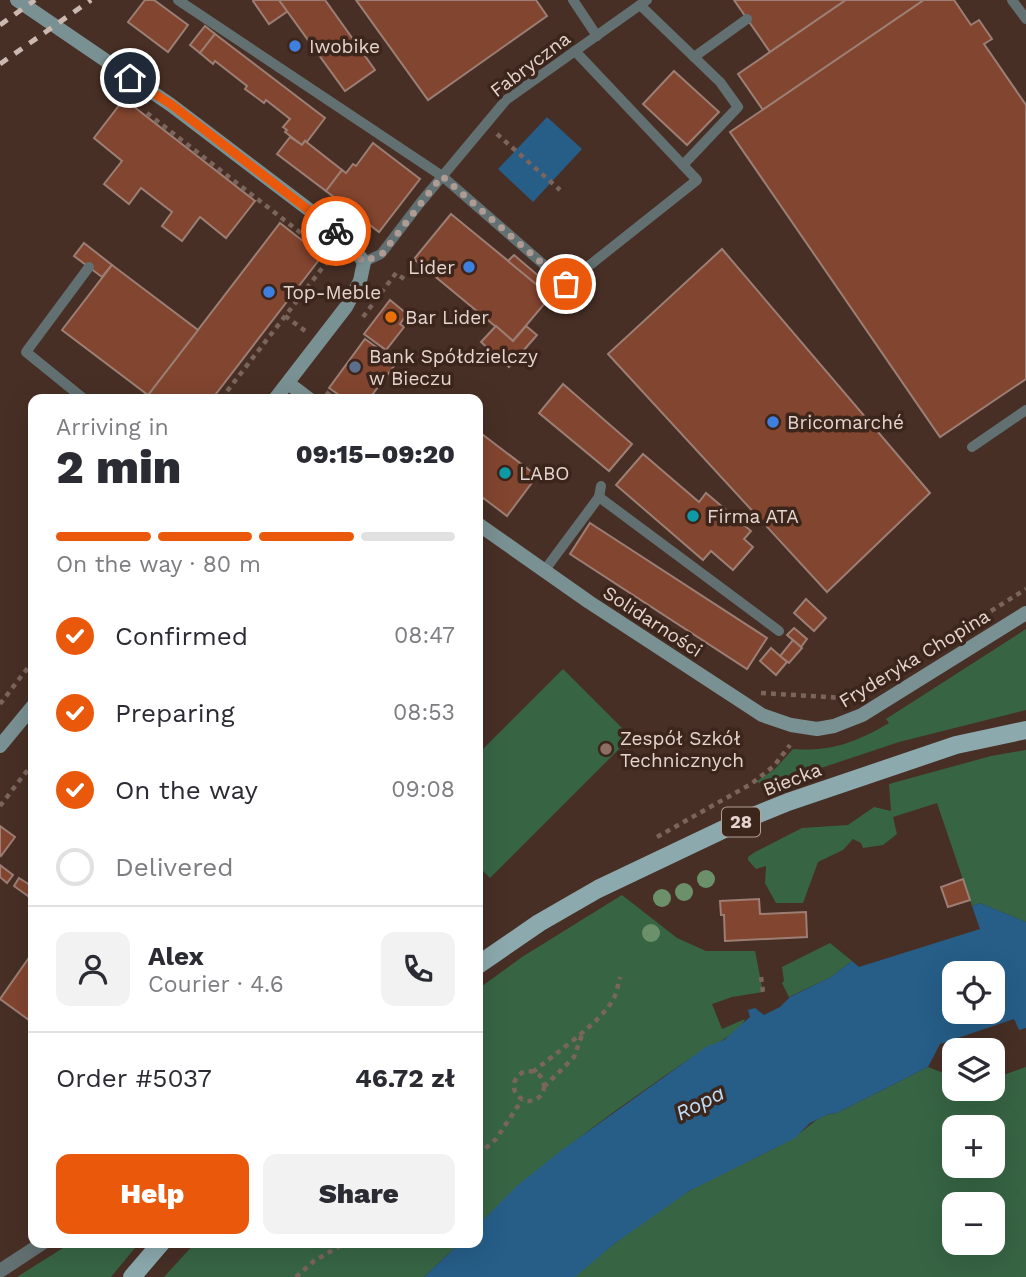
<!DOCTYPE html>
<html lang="en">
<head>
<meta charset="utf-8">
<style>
	:root { --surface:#fff; --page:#f2f2f3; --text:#2b2b33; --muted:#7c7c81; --line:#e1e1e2; --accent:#ea580c }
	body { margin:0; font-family:"Work Sans",sans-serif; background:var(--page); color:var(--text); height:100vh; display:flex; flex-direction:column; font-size:26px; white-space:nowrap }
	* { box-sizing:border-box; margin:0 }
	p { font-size:23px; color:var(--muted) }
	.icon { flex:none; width:38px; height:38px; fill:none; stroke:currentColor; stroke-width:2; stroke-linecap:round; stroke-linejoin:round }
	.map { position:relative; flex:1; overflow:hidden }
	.side { position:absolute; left:28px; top:394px; width:455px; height:854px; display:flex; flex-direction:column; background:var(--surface); border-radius:14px; box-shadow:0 7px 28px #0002 }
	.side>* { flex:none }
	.controls { position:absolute; left:942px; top:961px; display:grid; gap:14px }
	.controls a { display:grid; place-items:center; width:63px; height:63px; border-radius:14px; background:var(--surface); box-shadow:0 7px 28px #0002; font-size:35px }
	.pin { position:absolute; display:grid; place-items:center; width:60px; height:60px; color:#fff; margin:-30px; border:4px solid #fff; border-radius:50%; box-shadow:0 2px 7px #0007 }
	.courier { position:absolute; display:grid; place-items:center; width:70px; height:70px; margin:-35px; border:5px solid #ea580c; border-radius:50%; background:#fff; color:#222; box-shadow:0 2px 9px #0007 }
	.overview em { font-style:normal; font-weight:800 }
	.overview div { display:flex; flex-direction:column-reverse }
	.overview { display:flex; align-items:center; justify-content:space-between; height:119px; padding:0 28px }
	h1 { font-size:46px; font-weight:800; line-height:52px }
	.bar { display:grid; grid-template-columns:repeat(4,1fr); gap:10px 7px; align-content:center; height:84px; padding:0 28px }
	.bar i { height:9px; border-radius:5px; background:var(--line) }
	.bar .selected { background:var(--accent) }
	.bar p { grid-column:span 4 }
	.line { display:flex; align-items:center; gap:18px; padding:0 28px; border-top:2px solid var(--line) }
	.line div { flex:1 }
	.round { display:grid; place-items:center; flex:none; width:74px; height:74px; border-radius:14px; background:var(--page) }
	ol { padding:0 28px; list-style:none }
	li { display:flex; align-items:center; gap:21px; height:77px }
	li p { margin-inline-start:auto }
	li .icon { padding:7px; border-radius:50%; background:var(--accent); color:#fff; stroke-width:4 }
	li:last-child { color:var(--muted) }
	li i { width:38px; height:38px; border:4px solid var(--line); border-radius:50% }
	.cta { display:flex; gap:14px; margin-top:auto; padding:14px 28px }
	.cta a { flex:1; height:80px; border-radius:14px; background:var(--accent); color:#fff; font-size:28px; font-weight:800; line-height:80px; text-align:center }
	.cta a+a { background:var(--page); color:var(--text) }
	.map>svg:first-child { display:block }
	.green { fill:#376544; fill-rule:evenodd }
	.water { fill:#265e88; fill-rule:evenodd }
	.building { fill:#82452f; stroke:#9c7e74; stroke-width:2 }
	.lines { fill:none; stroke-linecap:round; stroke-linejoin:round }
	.path { stroke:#7a655c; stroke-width:4.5; stroke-dasharray:5 5; stroke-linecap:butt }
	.lane { stroke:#627072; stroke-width:10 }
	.street { stroke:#627072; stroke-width:14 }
	.secondary { stroke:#7a9194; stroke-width:14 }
	.primary { stroke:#8caaae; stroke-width:18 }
	.rail { stroke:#cab8b1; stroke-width:5; stroke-dasharray:9 9; stroke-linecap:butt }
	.tree { fill:#6c906a }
	.done { stroke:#ae9b93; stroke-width:7; stroke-dasharray:0 12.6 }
	.route { stroke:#ea580c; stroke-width:9 }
	.shop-dot { fill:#3f7fe0; stroke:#3c251b; stroke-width:2.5 }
	.food-dot { fill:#e8710a; stroke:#3c251b; stroke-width:2.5 }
	.service-dot { fill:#5c6f8a; stroke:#3c251b; stroke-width:2.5 }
	.culture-dot { fill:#0f9aa8; stroke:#3c251b; stroke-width:2.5 }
	.education-dot { fill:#8d6e63; stroke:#3c251b; stroke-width:2.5 }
	.labels { text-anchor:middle; stroke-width:7; stroke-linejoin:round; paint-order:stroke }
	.shield { fill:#3c251b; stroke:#b2a098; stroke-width:2 }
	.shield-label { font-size:18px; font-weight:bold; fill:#e5d5ce }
	.poi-label { font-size:19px; fill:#e5d5ce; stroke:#3c251b; text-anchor:start }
	.street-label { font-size:19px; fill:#e5d5ce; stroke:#3c251b }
	.water-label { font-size:21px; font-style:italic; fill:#c1e0fa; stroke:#3c251b }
</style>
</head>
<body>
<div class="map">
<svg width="1026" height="1277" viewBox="0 0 1026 1277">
	<rect width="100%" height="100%" fill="#472f25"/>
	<g class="green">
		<path d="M1026,629v81l-127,32 -135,45 -7,-6 18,-12 18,-20c38,3 64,-7 96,-26l-3,-4z"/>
		<path d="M563,669l68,68 -141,141 -12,-12v-112z"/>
		<path d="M1026,750v172l-46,-19 -8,3 -35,-103 -44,14 4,17 -14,11 -20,3 -2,-5 -8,-4 -10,11 -25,12 -15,41h-27l-11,-20 1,-17 -10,3 -8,-9v-3l7,-5 47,-24 46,-3 26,-18 17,4 -2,-27 102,-28z"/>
		<path d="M622,895l55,43 29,13h49l8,41 -31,5 -20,7 10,25 23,-10c-4,15 -46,33 -60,43 -73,50 -144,101 -207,163v-236l44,-32z"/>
		<path d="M830,943l22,18 -21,16 -42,20 -7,-14 2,-2 -2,-14z"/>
		<path d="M928,1067l26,10v11h38v-9l34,-12v210h-452c34,-29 78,-64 117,-87 32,-19 68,-32 100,-51 17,-9 24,-24 46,-26zM954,1127h38v39h-38zM954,1204h38v38h-38z"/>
		<path d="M71,1243v-1l68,1 -28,34h-94z"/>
		<path d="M195,1243h265l-36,34h-260z"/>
	</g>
	<g class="water">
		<path d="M547,117l35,32 -49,53 -35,-33z"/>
		<path d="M980,903l46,19v106l-7,2 -5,-11 -74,25 -12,23 -91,46 -8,1 -19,9 -15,15 -106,53 -75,53 -39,33h-151l36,-34 18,-1v-17l40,-40 44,-35 144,-103 18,-7 26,-23 -2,-7 7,-2 9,7 16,-8 10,-10 41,-20 21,-16 7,6 121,-38 -8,-23zM954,973h38v39h-38z"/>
	</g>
	<g class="building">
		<path d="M145,0h9l34,25 -20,27 -40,-30z"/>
		<path d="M254,0h25l9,11 -19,13 -16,-23z"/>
		<path d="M279,0h46l50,70 -30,21z"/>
		<path d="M356,0h180l11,16 -119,84z"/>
		<path d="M734,0h112l-76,52z"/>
		<path d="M846,0h78l-161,110 -25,-36z"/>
		<path d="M924,0h30l17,25 8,-5 13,19 -8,5 42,61v274l-86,58 -210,-305z"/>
		<path d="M205,26l10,8 -15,19 -10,-8z"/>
		<path d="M215,34l110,84 -19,25 -1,-2 -3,4 -17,-13 2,-2 -4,-3 7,-8 -24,-19 -2,3 -19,-14 2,-3 -32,-25 -2,3 -13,-11z"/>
		<path d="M674,71l45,41 -32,33 -44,-41z"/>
		<path d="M124,99l131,102 -29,37 -26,-21 -18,24 -20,-15 10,-14 -31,-24 -12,16 -25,-20 18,-23 -28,-23z"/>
		<path d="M290,137l12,8 3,-4 37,29 -16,21 -49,-37z"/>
		<path d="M373,143l47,36 -41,53 -53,-41 16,-21 4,3 7,-9 3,2z"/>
		<path d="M451,214l100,82 -38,45 -99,-82z"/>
		<path d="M280,223l42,33 -110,143h-67z"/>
		<path d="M84,243l28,22 -10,12 -28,-21z"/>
		<path d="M722,249l208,244 -103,99 -219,-238z"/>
		<path d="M514,255l33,28 -5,6 -34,-28z"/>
		<path d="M112,265l86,65 -50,65 -86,-65z"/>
		<path d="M390,300l17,14 -7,10 4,3 -18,23 -22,-16z"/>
		<path d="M496,326l17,15 13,-15 11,9 -28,32 -28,-25z"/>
		<path d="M365,339l32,23 -28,37h-24l-16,-11z"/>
		<path d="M563,384l69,60 -23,27 -70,-58z"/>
		<path d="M478,431l59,45 -30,40 -29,-22z"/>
		<path d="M643,454l56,48 7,-9 45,38 -7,8 9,8 -20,23 -22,-19 -8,9 -87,-75z"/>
		<path d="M590,523l177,115 -20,31 -177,-115z"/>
		<path d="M806,599l20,19 -12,13 -20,-18z"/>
		<path d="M794,628l13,11 -6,8 -14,-12z"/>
		<path d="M793,640l9,8 -13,15 -9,-7z"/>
		<path d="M771,648l16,14 -11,13 -16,-14z"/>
		<path d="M0,826l15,11 -14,19 -1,-1z"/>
		<path d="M0,865l13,10 -6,8 -7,-6z"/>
		<path d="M19,878l14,9 -5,9 -14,-10z"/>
		<path d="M963,879l7,21 -22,7 -7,-20z"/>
		<path d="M759,899l1,15 46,-2 1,25 -82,4 -1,-26h-3l-1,-14z"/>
		<path d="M33,952v71l-33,-24z"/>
	</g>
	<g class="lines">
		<g class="path">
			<path d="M147,113l159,124"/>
			<path d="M497,134l63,56"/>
			<path d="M285,316l23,17"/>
			<path d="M363,317l33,-44 12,9"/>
			<path d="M326,392l9,7"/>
			<path d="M221,399l109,-141 -24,-21 4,-6"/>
			<path d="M991,611l35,-22"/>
			<path d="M761,693l83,5 12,-3"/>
			<path d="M0,704l33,-43"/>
			<path d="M0,806l33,-43"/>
			<path d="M657,837l94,-53 23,-18 16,-21"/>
			<path d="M761,977l2,15"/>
			<circle cx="529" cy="1086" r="15"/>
			<path d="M533,1072c21,-18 70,-51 81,-74 3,-6 4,-14 6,-21"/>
			<path d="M544,1087l30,-30 9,-25"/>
			<path d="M478,1155l18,-16 26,-39"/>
			<path d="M296,1277l18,-16 33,-19"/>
		</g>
		<g class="lane">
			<path d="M178,0l264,176 124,108 131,-104 -122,-129"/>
			<path d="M573,0l24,36"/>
			<path d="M1012,0l14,19"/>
			<path d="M640,5l80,77 18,25 -55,58"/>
			<path d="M694,57l53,-38"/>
			<path d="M364,262l17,-8 39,-51 86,-103 141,-100"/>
			<path d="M84,399l-58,-47 63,-85"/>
			<path d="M972,447l54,-37"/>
			<path d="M599,497l180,134"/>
			<path d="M544,571l55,-74 2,-11"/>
		</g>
		<path class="street" d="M0,1271l44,-29"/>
		<g class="secondary">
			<path d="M17,0l154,105 149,113 27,22 17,22 -4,19 -14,26 -71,92"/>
			<path d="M288,383l21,16"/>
			<path d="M478,524l111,78 173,113 29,10 26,4 17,-3 28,-11 164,-102"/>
			<path d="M0,746l33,-40"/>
		</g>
		<g class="primary">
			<path d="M478,965l61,-42 59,-34 143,-68 47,-19 168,-57 70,-15"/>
			<path d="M132,1277l30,-35"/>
		</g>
		<g class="rail">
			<path d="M0,25l35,-25"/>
			<path d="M0,64l91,-64"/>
		</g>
	</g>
	<g class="tree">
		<circle cx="706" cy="879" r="9"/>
		<circle cx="684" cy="892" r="9"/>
		<circle cx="662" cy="898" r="9"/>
		<circle cx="651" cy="933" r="9"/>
	</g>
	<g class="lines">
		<path class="done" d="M336,231l11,9 16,22 19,-8 60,-78 124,108"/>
		<path class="route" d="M130,78l42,27 164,126"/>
	</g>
	<g class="shop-dot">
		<circle cx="295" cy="46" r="7"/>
		<circle cx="469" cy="267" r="7"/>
		<circle cx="269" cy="292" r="7"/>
		<circle cx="773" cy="422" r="7"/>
	</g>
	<circle class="food-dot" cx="391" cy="317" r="7"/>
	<circle class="service-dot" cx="355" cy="367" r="7"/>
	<g class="culture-dot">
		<circle cx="505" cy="473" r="7"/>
		<circle cx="693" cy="516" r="7"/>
	</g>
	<circle class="education-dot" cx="606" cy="749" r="7"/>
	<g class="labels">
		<rect class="shield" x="722" y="807.5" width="38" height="29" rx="5"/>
		<g class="shield-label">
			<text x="741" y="828">28</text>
		</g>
		<g class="poi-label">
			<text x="309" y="53">Iwobike</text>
			<text x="455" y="274" text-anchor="end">Lider</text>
			<text x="283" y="299">Top-Meble</text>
			<text x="405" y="324">Bar Lider</text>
			<text x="369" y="363">Bank Spółdzielczy<tspan x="369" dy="22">w Bieczu</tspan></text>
			<text x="787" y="429">Bricomarché</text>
			<text x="519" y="480">LABO</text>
			<text x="707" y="523">Firma ATA</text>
			<text x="620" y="745">Zespół Szkół<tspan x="620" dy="22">Technicznych</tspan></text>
		</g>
		<g class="street-label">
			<text transform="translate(530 64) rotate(-37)" y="7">Fabryczna</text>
			<text transform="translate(653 621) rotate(33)" y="7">Solidarności</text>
			<text transform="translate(914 658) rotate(-31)" y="7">Fryderyka Chopina</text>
			<text transform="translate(792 779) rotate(-21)" y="7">Biecka</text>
		</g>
		<g class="water-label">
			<text transform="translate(700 1103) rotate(-27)" y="7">Ropa</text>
		</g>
	</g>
</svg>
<div class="controls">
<a><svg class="icon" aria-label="locate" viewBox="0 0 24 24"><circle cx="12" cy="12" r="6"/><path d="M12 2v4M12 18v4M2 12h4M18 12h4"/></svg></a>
<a><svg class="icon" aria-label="layers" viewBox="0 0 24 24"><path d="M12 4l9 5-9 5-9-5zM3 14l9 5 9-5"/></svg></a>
<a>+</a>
<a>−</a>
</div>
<div class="pin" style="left:566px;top:284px;background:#ea580c"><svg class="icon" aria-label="bag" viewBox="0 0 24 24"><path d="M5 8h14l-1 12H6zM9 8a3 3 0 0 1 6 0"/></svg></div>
<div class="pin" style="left:130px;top:78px;background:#1f2937"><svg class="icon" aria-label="home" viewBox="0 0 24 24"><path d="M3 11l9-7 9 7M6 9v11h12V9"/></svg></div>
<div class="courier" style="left:336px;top:231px"><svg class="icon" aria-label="bike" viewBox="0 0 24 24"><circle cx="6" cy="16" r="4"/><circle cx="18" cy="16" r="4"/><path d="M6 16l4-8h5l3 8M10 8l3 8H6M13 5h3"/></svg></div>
<section class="side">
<div class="overview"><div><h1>2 min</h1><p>Arriving in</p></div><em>09:15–09:20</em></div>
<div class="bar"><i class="selected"></i><i class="selected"></i><i class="selected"></i><i></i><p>On the way · 80 m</p></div>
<ol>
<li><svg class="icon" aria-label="check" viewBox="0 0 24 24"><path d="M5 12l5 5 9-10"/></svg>Confirmed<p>08:47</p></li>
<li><svg class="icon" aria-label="check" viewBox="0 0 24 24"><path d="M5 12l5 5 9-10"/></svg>Preparing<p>08:53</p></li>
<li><svg class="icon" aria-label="check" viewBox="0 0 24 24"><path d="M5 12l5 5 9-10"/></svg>On the way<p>09:08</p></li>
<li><i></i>Delivered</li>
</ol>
<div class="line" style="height:126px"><a class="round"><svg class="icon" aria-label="person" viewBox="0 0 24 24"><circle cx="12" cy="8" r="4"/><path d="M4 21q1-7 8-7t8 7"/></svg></a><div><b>Alex</b><p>Courier · 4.6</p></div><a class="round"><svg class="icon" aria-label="phone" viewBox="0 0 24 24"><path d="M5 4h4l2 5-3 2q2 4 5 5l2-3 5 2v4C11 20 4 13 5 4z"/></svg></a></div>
<div class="line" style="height:91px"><div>Order #5037</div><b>46.72 zł</b></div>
<div class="cta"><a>Help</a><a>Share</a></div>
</section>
</div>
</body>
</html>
